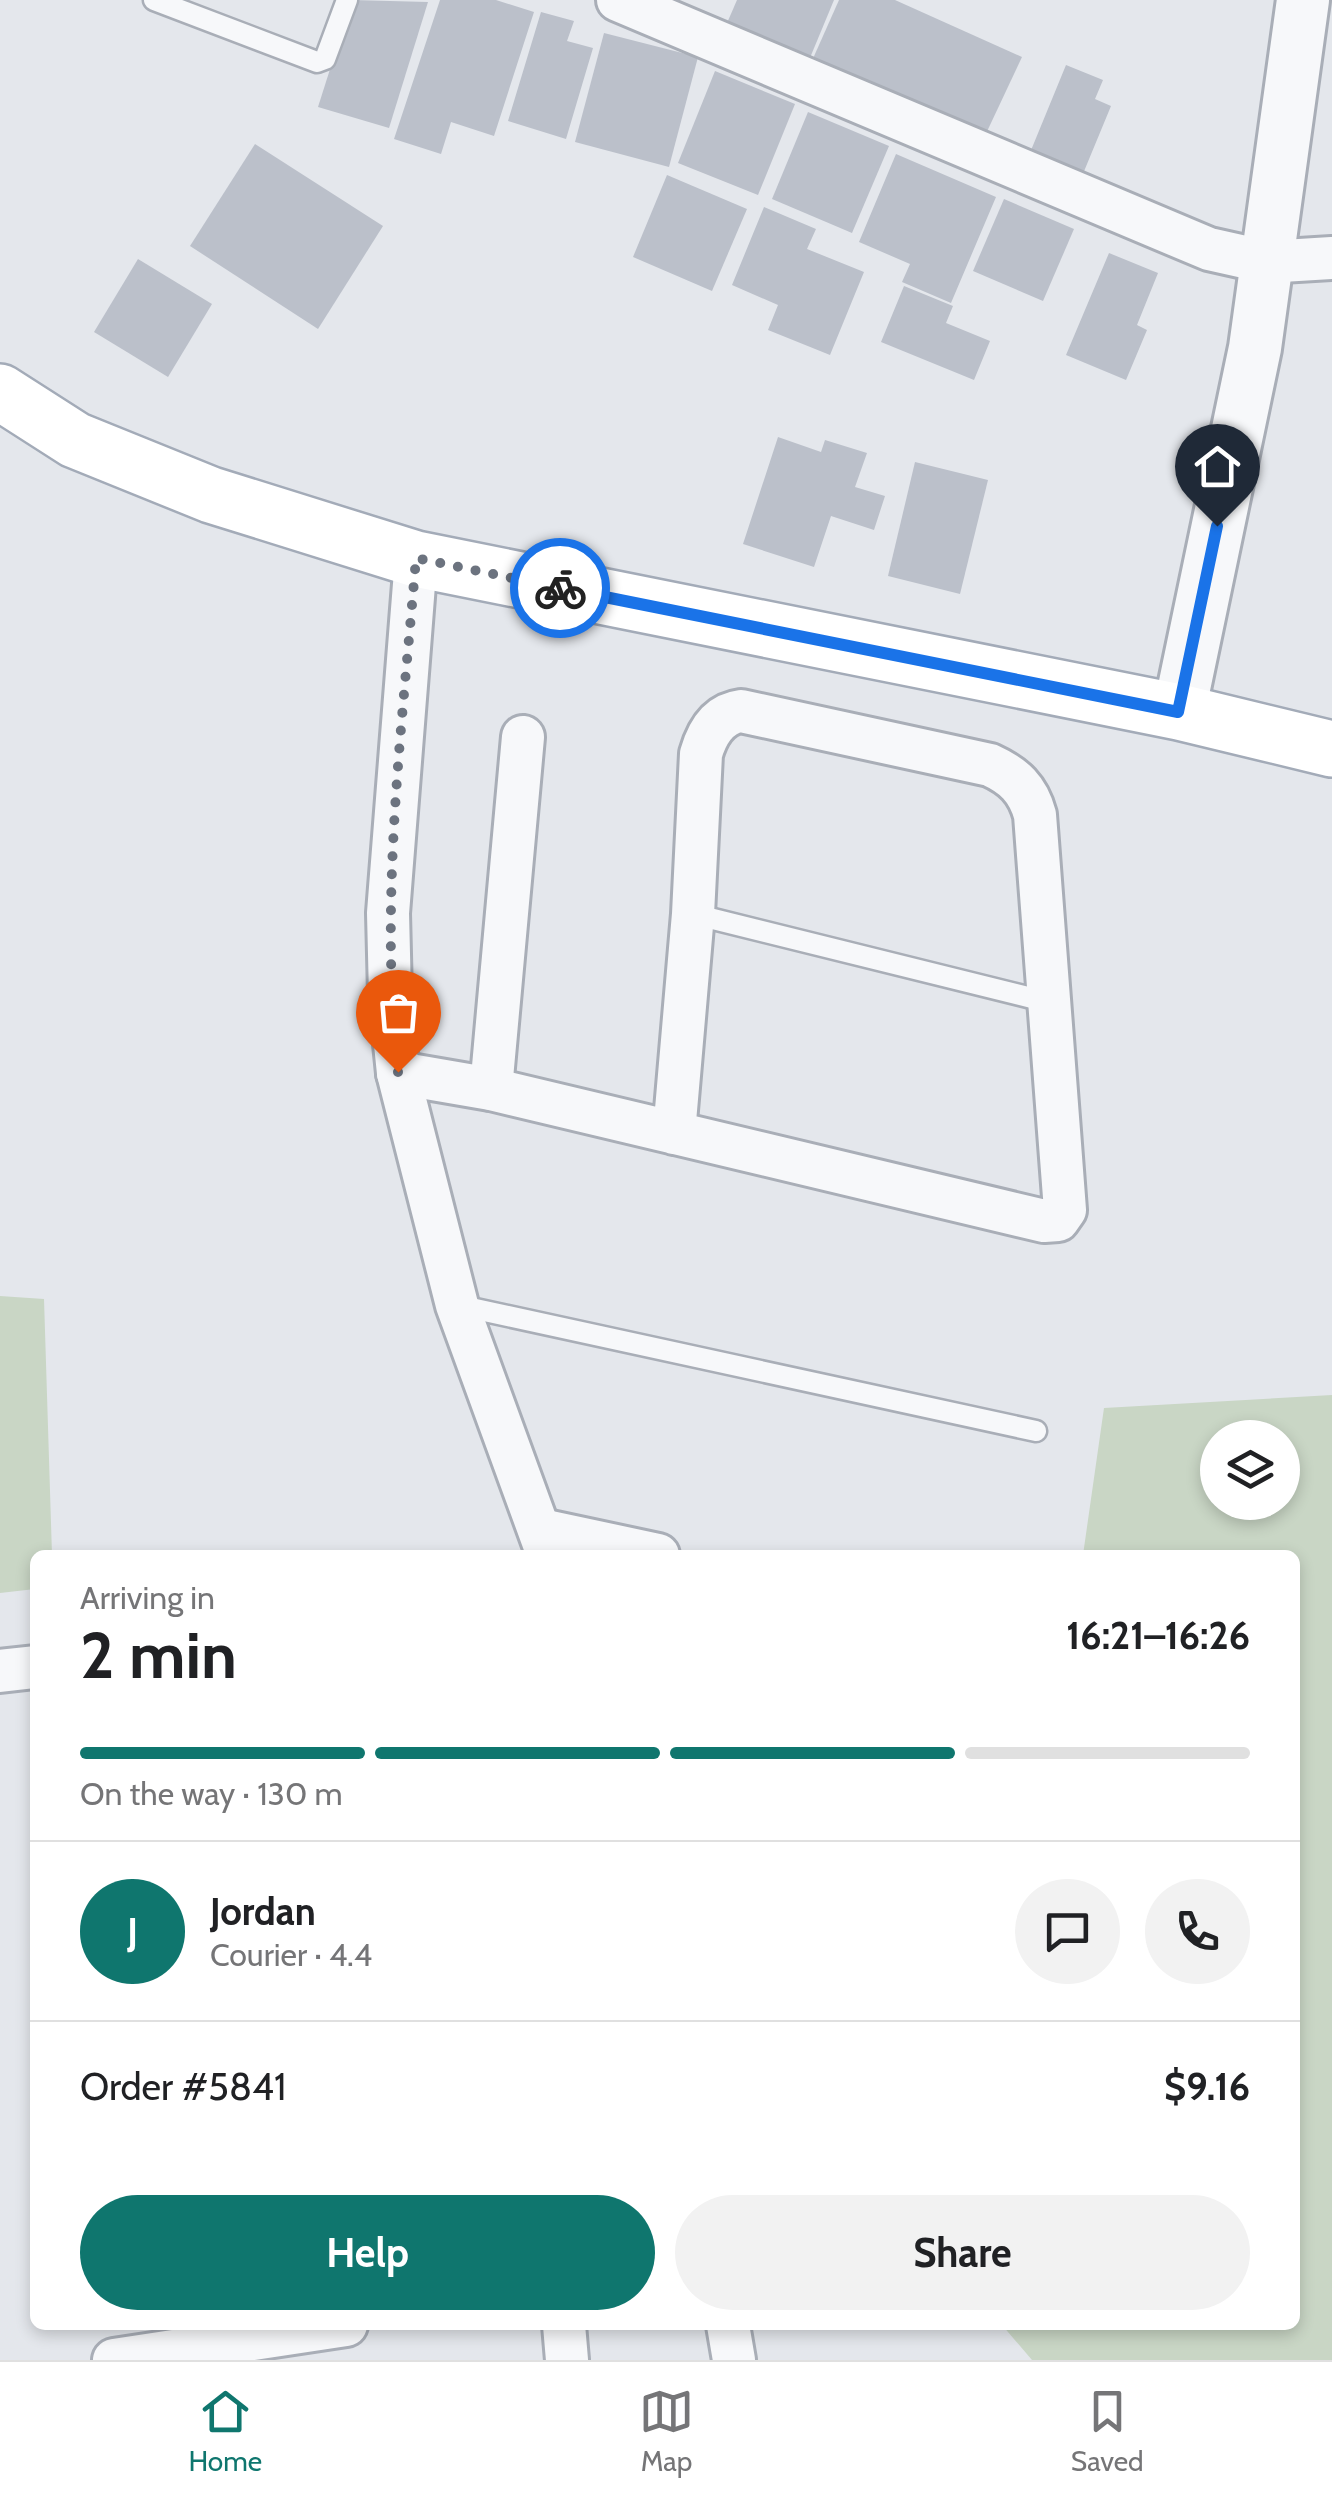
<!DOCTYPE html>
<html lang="en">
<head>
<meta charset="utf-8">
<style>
	:root { --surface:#fff; --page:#f2f2f2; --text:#202124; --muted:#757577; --line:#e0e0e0; --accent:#0f766e }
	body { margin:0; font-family:Cabin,sans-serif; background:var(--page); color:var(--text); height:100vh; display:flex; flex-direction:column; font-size:38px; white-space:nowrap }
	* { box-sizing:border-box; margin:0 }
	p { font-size:32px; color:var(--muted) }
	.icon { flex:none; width:55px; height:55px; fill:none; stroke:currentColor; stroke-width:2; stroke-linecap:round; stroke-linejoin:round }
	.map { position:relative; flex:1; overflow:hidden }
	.details { position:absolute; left:30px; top:1550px; width:1270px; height:780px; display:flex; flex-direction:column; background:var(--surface); border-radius:15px; box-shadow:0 5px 15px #0003 }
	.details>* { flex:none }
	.controls { position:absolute; left:1200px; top:1420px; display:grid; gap:20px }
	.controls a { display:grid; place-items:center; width:100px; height:100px; border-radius:50%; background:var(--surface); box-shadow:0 5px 15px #0003; font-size:50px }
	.pin { position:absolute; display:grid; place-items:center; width:85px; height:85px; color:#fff; margin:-102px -42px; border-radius:50% 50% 50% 0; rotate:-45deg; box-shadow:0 0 10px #0007 }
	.pin .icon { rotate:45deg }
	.courier { position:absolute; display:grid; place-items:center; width:100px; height:100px; margin:-50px; border:8px solid #1a73e8; border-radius:50%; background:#fff; color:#222; box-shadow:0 2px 12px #0007 }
	.headline em { font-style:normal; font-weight:800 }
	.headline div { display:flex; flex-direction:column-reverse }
	.headline { display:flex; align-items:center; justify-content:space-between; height:170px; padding:0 50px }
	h1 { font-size:65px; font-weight:800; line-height:75px }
	.bar { display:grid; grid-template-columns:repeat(4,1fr); gap:15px 10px; align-content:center; height:120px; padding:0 50px }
	.bar i { height:12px; border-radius:8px; background:var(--line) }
	.bar .current { background:var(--accent) }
	.bar p { grid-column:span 4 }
	.line { display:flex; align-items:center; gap:25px; padding:0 50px; border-top:2px solid var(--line) }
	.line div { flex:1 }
	.round { display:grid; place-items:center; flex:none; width:105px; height:105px; border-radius:52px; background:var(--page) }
	.action { display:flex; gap:20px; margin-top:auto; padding:20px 50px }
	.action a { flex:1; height:115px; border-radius:60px; background:var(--accent); color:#fff; font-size:40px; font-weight:800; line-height:115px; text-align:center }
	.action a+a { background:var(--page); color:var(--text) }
	.menu { display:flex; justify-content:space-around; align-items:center; height:140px; border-top:2px solid var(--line); background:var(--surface); font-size:28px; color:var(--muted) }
	.menu a { display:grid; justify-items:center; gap:5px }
	.menu .current { color:var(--accent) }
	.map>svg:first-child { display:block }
	.green { fill:#c9d6c5; fill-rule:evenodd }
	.building { fill:#bbc0ca }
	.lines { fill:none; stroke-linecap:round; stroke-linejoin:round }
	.service-casing { stroke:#a9aeb7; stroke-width:25 }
	.minor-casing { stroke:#a9aeb7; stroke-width:48 }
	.tertiary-casing { stroke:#a9aeb7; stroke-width:58 }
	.primary-casing { stroke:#a3abb8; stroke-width:60 }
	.service { stroke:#f7f8fa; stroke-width:20 }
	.minor { stroke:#f7f8fa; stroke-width:42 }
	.tertiary { stroke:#f7f8fa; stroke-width:52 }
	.primary { stroke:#fff; stroke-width:55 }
	.done { stroke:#6c737f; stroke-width:10; stroke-dasharray:0 18 }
	.route { stroke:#1a73e8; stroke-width:12 }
</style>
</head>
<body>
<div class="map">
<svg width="1332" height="2360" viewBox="0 0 1332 2360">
	<rect width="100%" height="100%" fill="#e4e7ec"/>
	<g class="green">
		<path d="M0,1296l44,3 8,256h-17v34l-35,4z"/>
		<path d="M1332,1395v965h-300l-30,-35h293v-770h-212l21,-147zM1218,1438h64v64h-64z"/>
	</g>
	<g class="building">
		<path d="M352,0l76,2 -39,126 -71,-21z"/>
		<path d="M440,0h56l38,12 -40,124 -43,-14 -10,32 -47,-15z"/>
		<path d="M737,0h97l-27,65 -83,-35z"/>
		<path d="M839,0h56l127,57 -39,83 -172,-77z"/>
		<path d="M541,12l33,9 -7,20 26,7 -27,91 -58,-18z"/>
		<path d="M604,33l94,24 -29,110 -94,-25z"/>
		<path d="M1066,65l37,15 -8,19 16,7 -31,75 -53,-21z"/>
		<path d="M715,71l80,33 -37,91 -80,-32z"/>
		<path d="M808,112l81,34 -37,87 -80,-34z"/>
		<path d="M255,144l128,82 -65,103 -128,-83z"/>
		<path d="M896,154l100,43 -45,106 -49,-21 8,-18 -51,-22z"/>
		<path d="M667,175l80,34 -35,82 -79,-34z"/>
		<path d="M1004,199l70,30 -31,72 -70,-30z"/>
		<path d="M764,207l52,22 -9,20 57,23 -34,83 -62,-25 10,-25 -46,-20z"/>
		<path d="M1109,253l49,20 -21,52 10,5 -21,50 -60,-25z"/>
		<path d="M138,259l74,45 -44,73 -74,-45z"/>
		<path d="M904,286l49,20 -7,17 44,18 -16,39 -93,-38z"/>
		<path d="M778,437l43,15 4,-12 42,13 -12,34 30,9 -11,34 -43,-14 -17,51 -71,-23z"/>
		<path d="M915,462l73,18 -28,114 -72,-18z"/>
	</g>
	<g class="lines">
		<defs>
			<g id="service">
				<path d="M154,0l163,62 8,-3 22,-59"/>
				<path d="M693,914l355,88"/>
				<path d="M457,1305l579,126"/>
			</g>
			<g id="minor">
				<path d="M618,0l591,249 58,13 65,-4"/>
				<path d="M416,559l-28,354 2,82 8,78 59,232 91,250"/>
				<path d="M398,1073l93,16 553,132 14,-1 7,-10 -30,-395c-7,-26 -21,-39 -45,-50l-249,-54c-23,3 -34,22 -40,43l-8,160 -19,219"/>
				<path d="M491,1089l32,-352"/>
				<path d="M541,1530l117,25"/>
				<path d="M0,1671l35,-4"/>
				<path d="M564,2325l3,35"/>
				<path d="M728,2325l6,35"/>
				<path d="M114,2360l232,-35"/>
			</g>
			<path id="tertiary" d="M1179,712l76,-364 48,-348"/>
			<path id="primary" d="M0,392l75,48 136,55 205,64 763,153 153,37"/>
		</defs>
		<use href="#service" class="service-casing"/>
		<use href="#minor" class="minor-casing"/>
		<use href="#tertiary" class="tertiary-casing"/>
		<use href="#primary" class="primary-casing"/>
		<use href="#service" class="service"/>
		<use href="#minor" class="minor"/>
		<use href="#tertiary" class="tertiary"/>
		<use href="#primary" class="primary"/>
	</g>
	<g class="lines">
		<path class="done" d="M398,1072c-19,-171 4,-342 18,-514l144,30"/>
		<path class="route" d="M560,588l618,124 39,-186"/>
	</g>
</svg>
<div class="controls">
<a><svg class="icon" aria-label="layers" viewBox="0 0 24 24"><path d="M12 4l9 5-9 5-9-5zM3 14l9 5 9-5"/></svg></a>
</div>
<div class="pin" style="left:398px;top:1072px;background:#ea580c"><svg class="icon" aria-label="bag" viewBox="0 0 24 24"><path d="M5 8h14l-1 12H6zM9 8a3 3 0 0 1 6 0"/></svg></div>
<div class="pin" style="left:1217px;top:526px;background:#1f2937"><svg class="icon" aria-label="home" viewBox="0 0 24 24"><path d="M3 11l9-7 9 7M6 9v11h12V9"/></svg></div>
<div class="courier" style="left:560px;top:588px"><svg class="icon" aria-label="bike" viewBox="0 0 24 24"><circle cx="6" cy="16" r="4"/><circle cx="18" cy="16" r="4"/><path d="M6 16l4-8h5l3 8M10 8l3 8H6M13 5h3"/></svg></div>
<section class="details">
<div class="headline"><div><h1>2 min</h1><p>Arriving in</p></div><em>16:21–16:26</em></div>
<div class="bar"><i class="current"></i><i class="current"></i><i class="current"></i><i></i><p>On the way · 130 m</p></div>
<div class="line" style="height:180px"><b class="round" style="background:var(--accent);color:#fff">J</b><div><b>Jordan</b><p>Courier · 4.4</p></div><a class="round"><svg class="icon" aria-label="chat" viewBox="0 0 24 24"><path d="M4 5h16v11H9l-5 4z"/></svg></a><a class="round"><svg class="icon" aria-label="phone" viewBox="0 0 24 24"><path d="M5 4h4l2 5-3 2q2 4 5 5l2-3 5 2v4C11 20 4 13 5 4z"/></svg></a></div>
<div class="line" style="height:130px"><div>Order #5841</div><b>$9.16</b></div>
<div class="action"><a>Help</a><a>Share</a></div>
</section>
</div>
<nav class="menu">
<a class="current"><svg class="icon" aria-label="home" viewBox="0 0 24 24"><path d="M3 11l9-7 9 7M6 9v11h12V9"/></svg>Home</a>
<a><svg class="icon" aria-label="map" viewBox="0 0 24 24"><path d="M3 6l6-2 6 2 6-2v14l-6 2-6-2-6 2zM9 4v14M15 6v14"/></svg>Map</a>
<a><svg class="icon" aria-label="saved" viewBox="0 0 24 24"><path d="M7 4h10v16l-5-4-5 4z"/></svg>Saved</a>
</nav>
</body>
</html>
